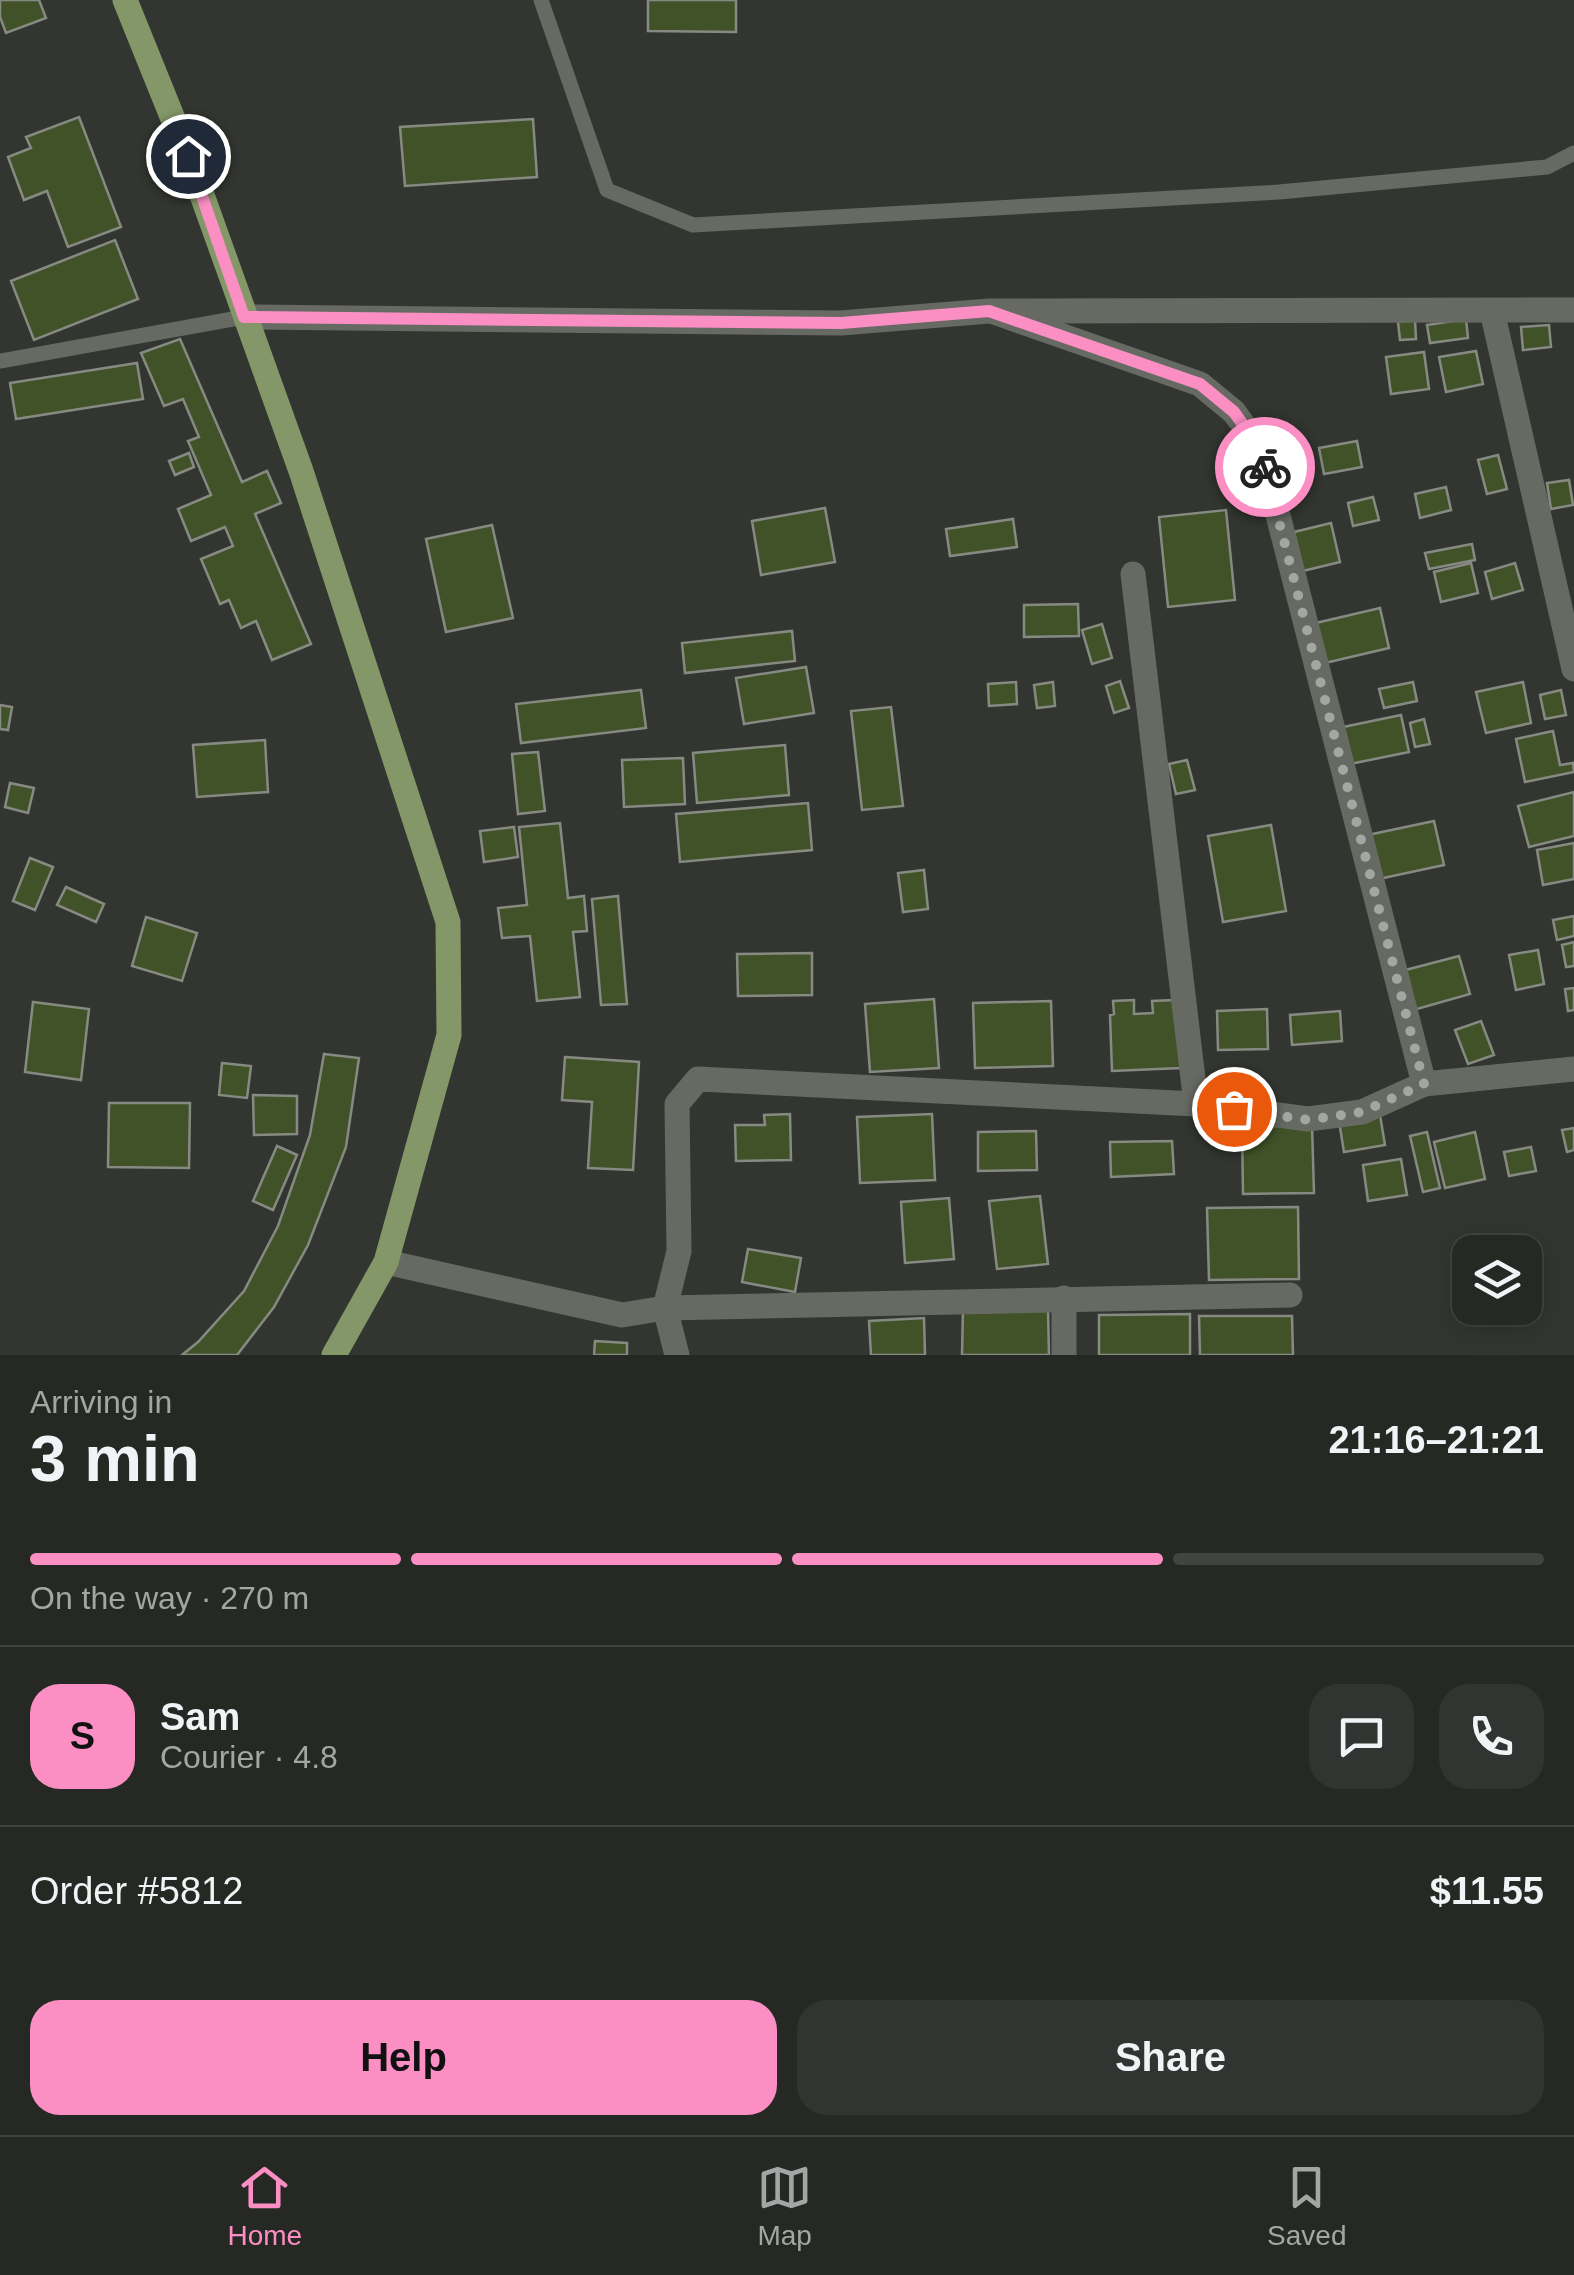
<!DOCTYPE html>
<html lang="en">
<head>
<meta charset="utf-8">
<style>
	:root { --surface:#262824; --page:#323431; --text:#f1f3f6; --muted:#a4a6a6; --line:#424441; --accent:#fb8fc4 }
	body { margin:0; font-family:Arial,sans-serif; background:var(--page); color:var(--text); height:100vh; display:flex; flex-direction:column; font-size:38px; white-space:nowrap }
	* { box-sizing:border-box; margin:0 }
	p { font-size:32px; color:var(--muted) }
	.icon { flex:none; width:55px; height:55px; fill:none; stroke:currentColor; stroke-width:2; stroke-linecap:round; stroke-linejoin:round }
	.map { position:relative; height:1355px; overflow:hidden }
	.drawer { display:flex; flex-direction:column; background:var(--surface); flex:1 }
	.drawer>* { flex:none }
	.controls { position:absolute; left:1452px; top:1235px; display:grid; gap:20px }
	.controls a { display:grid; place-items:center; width:90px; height:90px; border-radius:20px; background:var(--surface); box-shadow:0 5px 25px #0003,0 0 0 2px var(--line); font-size:50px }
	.pin { position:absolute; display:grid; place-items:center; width:85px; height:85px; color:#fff; margin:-42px; border:5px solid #fff; border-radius:50%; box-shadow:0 2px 10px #0007 }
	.courier { position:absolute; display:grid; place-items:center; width:100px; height:100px; margin:-50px; border:8px solid #fb8fc4; border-radius:50%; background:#fff; color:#222; box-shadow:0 2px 12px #0007 }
	.headline em { font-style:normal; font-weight:700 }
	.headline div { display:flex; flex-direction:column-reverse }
	.headline { display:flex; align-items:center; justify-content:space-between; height:170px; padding:0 30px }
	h1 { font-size:65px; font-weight:700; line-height:75px }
	.bar { display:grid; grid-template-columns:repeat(4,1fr); gap:15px 10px; align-content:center; height:120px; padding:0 30px }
	.bar i { height:12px; border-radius:8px; background:var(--line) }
	.bar .current { background:var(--accent) }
	.bar p { grid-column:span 4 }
	.line { display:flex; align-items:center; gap:25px; padding:0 30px; border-top:2px solid var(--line) }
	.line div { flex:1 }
	.round { display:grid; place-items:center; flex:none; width:105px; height:105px; border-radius:30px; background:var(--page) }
	.cta { display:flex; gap:20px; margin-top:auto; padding:20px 30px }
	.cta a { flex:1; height:115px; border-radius:30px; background:var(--accent); color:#111; font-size:40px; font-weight:700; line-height:115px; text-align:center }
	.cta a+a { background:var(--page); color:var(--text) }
	.menu { display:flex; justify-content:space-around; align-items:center; height:140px; border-top:2px solid var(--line); background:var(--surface); font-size:28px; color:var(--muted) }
	.menu a { display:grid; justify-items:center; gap:5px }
	.menu .current { color:var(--accent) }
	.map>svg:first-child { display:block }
	.building { fill:#415228; stroke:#878a83; stroke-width:2.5 }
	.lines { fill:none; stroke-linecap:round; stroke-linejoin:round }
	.lane { stroke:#676a63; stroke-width:15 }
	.street { stroke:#676a63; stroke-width:25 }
	.secondary { stroke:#676a63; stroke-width:25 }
	.primary { stroke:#849768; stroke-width:25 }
	.done { stroke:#a4a6a2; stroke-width:10; stroke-dasharray:0 18 }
	.route { stroke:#fb8fc4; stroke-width:12 }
</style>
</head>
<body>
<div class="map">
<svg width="1574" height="1355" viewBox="0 0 1574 1355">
	<rect width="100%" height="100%" fill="#333630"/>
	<g class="building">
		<path d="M0,0h39l7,18 -40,15 -6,-16z"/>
		<path d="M648,0h88v32l-88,-1z"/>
		<path d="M79,117l42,110 -53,20 -21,-56 -23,9 -16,-43 23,-9 -5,-11z"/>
		<path d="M533,119l4,58 -132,9 -5,-59z"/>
		<path d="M115,240l23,59 -104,41 -23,-59z"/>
		<path d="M1466,319l2,19 -38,5 -3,-18z"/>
		<path d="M1415,320l1,19 -16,1 -2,-18z"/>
		<path d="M1549,325l2,22 -28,3 -2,-23z"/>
		<path d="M180,339l62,143 25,-11 14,32 -26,11 56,130 -39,16 -16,-39 -15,7 -12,-28 -9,4 -19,-45 32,-13 -8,-19 -34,14 -13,-32 33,-14 -23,-54 11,-4 -16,-38 -19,7 -23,-53z"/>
		<path d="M1476,351l7,33 -37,8 -7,-35z"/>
		<path d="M1424,352l5,37 -38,5 -5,-37z"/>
		<path d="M137,363l6,36 -127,20 -6,-36z"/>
		<path d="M1357,441l5,26 -38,7 -5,-26z"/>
		<path d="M189,453l5,14 -19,8 -6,-14z"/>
		<path d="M1498,455l9,34 -20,5 -9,-34z"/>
		<path d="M1569,480l4,25 -22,4 -4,-26z"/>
		<path d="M1446,487l5,23 -31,8 -5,-24z"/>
		<path d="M1373,497l6,23 -26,6 -5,-23z"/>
		<path d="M825,508l10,54 -74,13 -9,-54z"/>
		<path d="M1226,510l9,90 -67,7 -9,-90z"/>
		<path d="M1013,519l4,28 -67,9 -4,-27z"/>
		<path d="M1331,523l9,39 -37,9 -9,-39z"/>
		<path d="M492,525l21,93 -67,14 -20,-93z"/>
		<path d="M1472,544l3,16 -46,9 -4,-16z"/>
		<path d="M1471,563l7,30 -37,9 -7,-30z"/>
		<path d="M1515,563l8,27 -31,9 -7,-27z"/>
		<path d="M1078,604l1,32 -55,1v-32z"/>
		<path d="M1380,608l9,40 -64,15 -9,-40z"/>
		<path d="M1102,624l10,34 -20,6 -10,-34z"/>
		<path d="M792,631l3,30 -110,12 -3,-30z"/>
		<path d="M806,667l8,46 -70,11 -8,-46z"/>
		<path d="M1120,681l9,27 -15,5 -8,-27z"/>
		<path d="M1016,682l1,22 -28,2 -1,-22z"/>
		<path d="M1053,682l2,24 -18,2 -3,-23z"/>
		<path d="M1413,682l4,19 -33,7 -5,-19z"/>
		<path d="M1523,682l8,41 -45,10 -10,-41z"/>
		<path d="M641,690l5,38 -125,15 -5,-39z"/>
		<path d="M1561,690l5,25 -21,4 -5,-24z"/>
		<path d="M0,705l12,2 -4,23 -8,-1z"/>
		<path d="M891,707l12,99 -41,4 -11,-99z"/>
		<path d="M1401,715l8,37 -59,12 -7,-37z"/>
		<path d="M1424,719l6,25 -15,3 -5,-24z"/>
		<path d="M1553,731l7,34 13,-2 1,9 -49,10 -9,-43z"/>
		<path d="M265,740l3,52 -71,5 -4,-52z"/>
		<path d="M785,745l4,50 -92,8 -4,-50z"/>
		<path d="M538,752l7,59 -27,3 -6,-60z"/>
		<path d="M683,758l2,46 -61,3 -2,-47z"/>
		<path d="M1187,760l8,30 -19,4 -7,-30z"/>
		<path d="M10,783l24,5 -6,25 -23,-6z"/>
		<path d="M1574,792v44l-45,11 -11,-41z"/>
		<path d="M808,803l4,47 -132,12 -4,-48z"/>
		<path d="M1434,821l10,44 -70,15 -11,-44z"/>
		<path d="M560,823l8,75 16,-2 3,35 -14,1 7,65 -43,4 -7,-65 -28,2 -4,-30 29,-3 -8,-78z"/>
		<path d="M1271,825l15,86 -63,11 -15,-86z"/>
		<path d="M514,827l4,30 -34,5 -4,-31z"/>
		<path d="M1574,843v36l-31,6 -6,-35z"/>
		<path d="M30,858l23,9 -18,43 -22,-9z"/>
		<path d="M924,870l4,39 -25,3 -5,-39z"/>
		<path d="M66,887l38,17 -8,18 -39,-17z"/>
		<path d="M618,896l9,108 -26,1 -9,-106z"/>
		<path d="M1574,916v20l-17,4 -4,-20z"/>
		<path d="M146,917l51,16 -15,48 -50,-15z"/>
		<path d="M1574,942v24l-8,1 -4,-22z"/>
		<path d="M1538,950l6,34 -28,6 -7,-35z"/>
		<path d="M812,953v42l-74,1 -1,-42z"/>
		<path d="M1459,956l11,38 -60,17 -12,-39z"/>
		<path d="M1574,988v22l-6,1 -3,-22z"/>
		<path d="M934,999l5,69 -69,4 -5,-68z"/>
		<path d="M1134,1000v14l19,-1 -1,-12 21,-1 8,68 -69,3 -2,-56 4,-1 -1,-13z"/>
		<path d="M1051,1001l2,65 -78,2 -2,-65z"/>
		<path d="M33,1002l56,7 -8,71 -56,-8z"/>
		<path d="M1267,1009l1,40 -50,1 -1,-39z"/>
		<path d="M1340,1011l2,30 -50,4 -2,-30z"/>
		<path d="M1481,1021l13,34 -26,9 -13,-34z"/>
		<path d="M324,1054l35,4 -13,89 -38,98 -34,62 -37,48h-55l16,-13 46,-51 34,-65 32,-91z"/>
		<path d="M565,1057l74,5 -6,108 -45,-2 4,-66 -30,-2z"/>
		<path d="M222,1063l29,3 -4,32 -28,-3z"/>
		<path d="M253,1095l44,1v38l-43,1z"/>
		<path d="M109,1103h81l-1,65 -81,-1z"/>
		<path d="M790,1114l1,46 -55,1 -1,-36h30l-1,-10z"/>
		<path d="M932,1114l3,66 -75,3 -3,-66z"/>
		<path d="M1380,1115l5,30 -41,7 -5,-31z"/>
		<path d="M1312,1125l2,68 -71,1 -1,-67z"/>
		<path d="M1574,1128v22l-7,2 -5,-22z"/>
		<path d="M1036,1131l1,39 -59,1v-39z"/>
		<path d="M1427,1132l13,56 -17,4 -13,-56z"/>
		<path d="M1475,1132l10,47 -40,9 -11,-46z"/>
		<path d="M1172,1141l2,33 -63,3 -1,-35z"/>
		<path d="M277,1146l20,9 -24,55 -20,-9z"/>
		<path d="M1531,1147l5,24 -27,5 -5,-24z"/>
		<path d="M1401,1159l6,36 -39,6 -5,-36z"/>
		<path d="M1040,1196l8,68 -51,5 -8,-68z"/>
		<path d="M949,1198l5,61 -49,4 -4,-61z"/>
		<path d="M1298,1207l1,72 -90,1 -2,-72z"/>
		<path d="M748,1249l53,9 -6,34 -53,-10z"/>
		<path d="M963,1309l85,1 1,45h-87z"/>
		<path d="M1190,1314v41h-91v-40z"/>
		<path d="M1199,1316h93l1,39h-93z"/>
		<path d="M924,1318l1,37h-54l-2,-34z"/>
		<path d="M595,1341l32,2v12h-33z"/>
	</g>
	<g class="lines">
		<g class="lane">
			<path d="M541,0l66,190 86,35 586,-33 268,-25 27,-14"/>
			<path d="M0,361l244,-44"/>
		</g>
		<g class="street">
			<path d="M1492,311l82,358"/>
			<path d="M1133,574l63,530"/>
			<path d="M1424,1084l150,-15"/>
			<path d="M386,1262l236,53 43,-7 14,-57 -2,-147 21,-25 498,25 112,15 54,-7 62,-28 -163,-635 -27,-37 -34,-28 -206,-72"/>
			<path d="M1064,1298v57"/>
			<path d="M677,1355l-12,-47 625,-13"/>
		</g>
		<path class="secondary" d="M244,317l597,6 148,-12 585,-1"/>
		<path class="primary" d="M125,0l63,156 113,315 147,451 1,113 -63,227 -52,93"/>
	</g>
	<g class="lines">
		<path class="done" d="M1234,1109l74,11 54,-8 62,-28 -159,-617"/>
		<path class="route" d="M188,156l56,161 597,6 148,-12 211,73 34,28 27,38 4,17"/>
	</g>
</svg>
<div class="controls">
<a><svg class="icon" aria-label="layers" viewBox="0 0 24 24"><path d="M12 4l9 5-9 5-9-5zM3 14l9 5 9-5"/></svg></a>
</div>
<div class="pin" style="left:1234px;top:1109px;background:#ea580c"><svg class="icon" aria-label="bag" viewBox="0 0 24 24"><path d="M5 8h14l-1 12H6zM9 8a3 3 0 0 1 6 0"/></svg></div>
<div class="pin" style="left:188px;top:156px;background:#1f2937"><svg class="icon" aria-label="home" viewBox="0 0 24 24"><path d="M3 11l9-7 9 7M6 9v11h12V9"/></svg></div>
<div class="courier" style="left:1265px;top:467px"><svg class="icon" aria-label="bike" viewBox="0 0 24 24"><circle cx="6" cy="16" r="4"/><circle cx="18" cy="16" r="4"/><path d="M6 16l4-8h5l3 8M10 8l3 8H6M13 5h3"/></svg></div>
</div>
<section class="drawer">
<div class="headline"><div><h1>3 min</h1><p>Arriving in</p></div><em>21:16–21:21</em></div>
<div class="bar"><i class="current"></i><i class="current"></i><i class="current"></i><i></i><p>On the way · 270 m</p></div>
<div class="line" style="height:180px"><b class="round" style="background:var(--accent);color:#111">S</b><div><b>Sam</b><p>Courier · 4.8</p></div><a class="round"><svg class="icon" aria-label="chat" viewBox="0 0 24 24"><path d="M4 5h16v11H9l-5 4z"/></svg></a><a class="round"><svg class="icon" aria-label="phone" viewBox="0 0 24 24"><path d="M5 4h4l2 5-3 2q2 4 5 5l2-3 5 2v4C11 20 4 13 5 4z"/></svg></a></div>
<div class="line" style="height:130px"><div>Order #5812</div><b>$11.55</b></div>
<div class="cta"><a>Help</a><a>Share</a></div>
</section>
<nav class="menu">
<a class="current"><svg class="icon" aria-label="home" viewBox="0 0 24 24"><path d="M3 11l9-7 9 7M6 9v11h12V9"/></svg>Home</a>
<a><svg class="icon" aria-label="map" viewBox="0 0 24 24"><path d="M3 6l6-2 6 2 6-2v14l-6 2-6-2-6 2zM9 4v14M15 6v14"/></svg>Map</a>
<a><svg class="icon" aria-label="saved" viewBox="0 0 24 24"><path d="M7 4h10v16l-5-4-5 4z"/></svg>Saved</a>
</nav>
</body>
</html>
